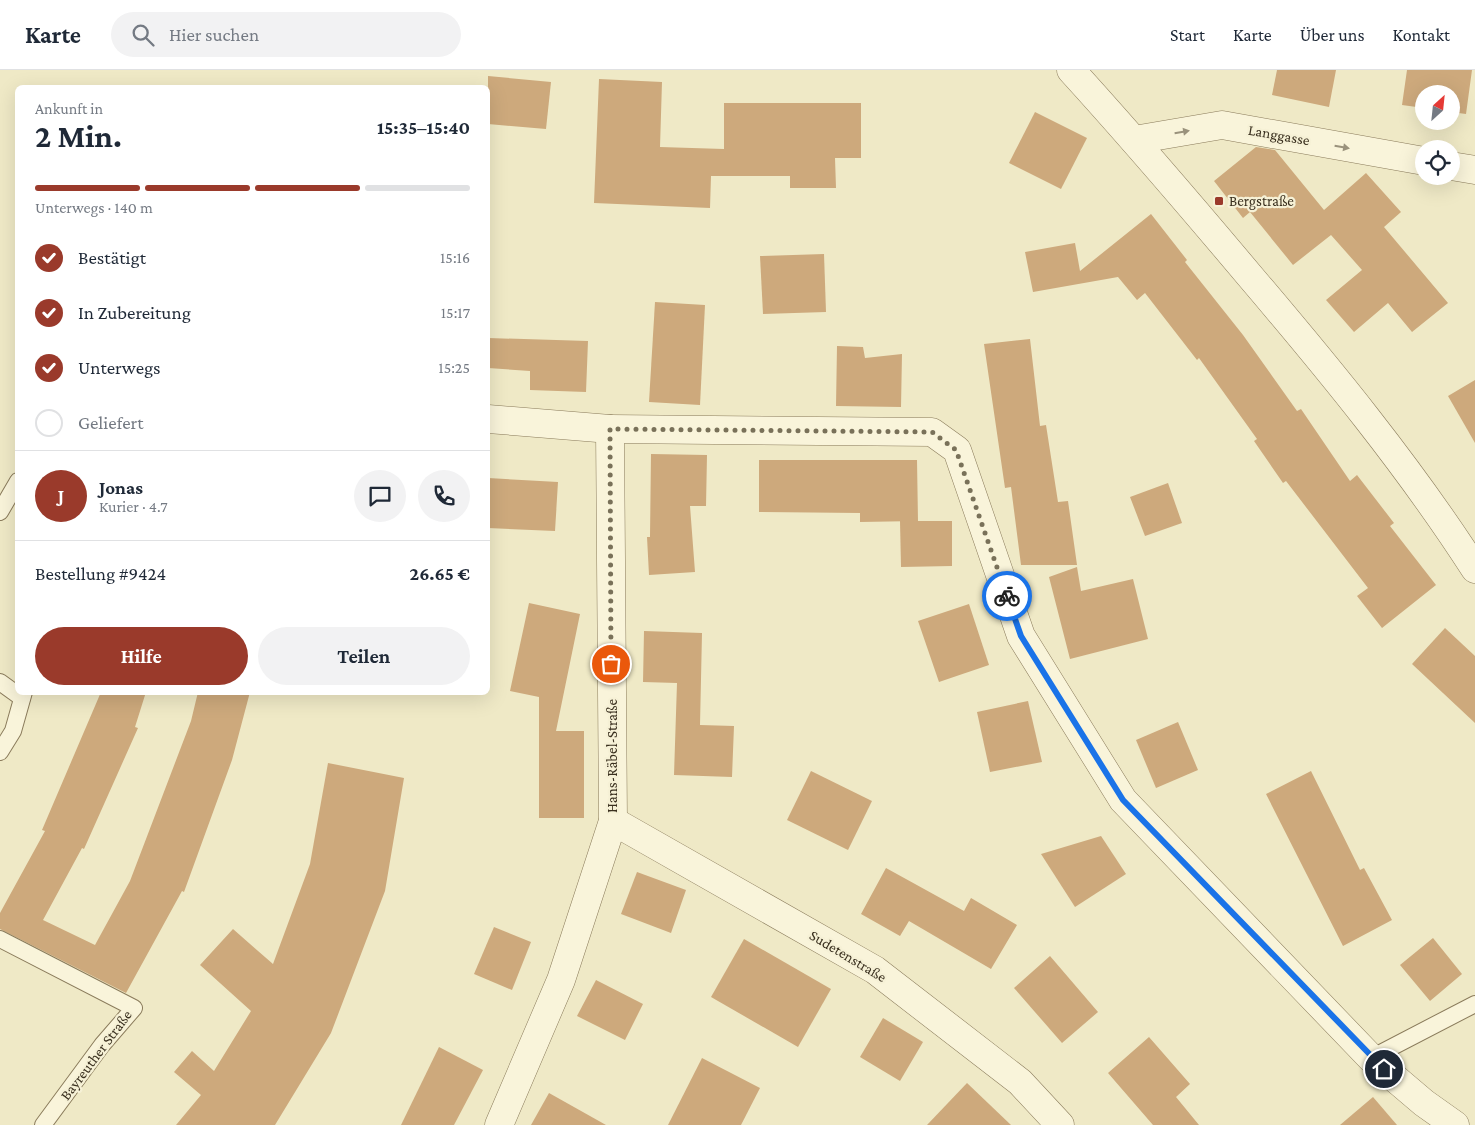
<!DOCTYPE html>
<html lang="de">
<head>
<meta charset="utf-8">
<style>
	:root { --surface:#fff; --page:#f2f2f3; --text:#1f2937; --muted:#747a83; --line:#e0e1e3; --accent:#9a3a2b }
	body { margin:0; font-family:"Crimson Pro",serif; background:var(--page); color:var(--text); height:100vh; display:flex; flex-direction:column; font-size:19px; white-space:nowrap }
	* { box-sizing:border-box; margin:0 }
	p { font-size:16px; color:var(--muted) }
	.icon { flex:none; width:28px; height:28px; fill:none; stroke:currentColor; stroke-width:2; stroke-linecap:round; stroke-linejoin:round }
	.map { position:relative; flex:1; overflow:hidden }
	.drawer { position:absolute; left:15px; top:15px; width:475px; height:610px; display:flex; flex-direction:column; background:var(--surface); border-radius:8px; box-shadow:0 5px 20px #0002 }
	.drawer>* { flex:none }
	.needle { width:32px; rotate:27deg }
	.fabs { position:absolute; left:1415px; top:15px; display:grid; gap:10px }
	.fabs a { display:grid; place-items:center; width:45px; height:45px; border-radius:50%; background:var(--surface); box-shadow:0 5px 20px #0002; font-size:25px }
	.pin { position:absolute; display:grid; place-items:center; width:42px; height:42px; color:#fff; margin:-21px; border:2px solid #fff; border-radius:50%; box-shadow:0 1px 5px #0007 }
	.courier { position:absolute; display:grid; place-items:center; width:50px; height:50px; margin:-25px; border:4px solid #1a73e8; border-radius:50%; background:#fff; color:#222; box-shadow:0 1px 6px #0007 }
	.head em { font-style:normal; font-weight:700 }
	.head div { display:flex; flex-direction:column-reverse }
	.head { display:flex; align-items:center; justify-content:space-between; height:85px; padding:0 20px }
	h1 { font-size:32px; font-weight:700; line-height:38px }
	.bar { display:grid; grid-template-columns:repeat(4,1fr); gap:8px 5px; align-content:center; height:60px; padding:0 20px }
	.bar i { height:6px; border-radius:4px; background:var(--line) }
	.bar .selected { background:var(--accent) }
	.bar p { grid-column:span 4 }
	.line { display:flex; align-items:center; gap:12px; padding:0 20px; border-top:1px solid var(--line) }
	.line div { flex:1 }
	.round { display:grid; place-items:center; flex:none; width:52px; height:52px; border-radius:26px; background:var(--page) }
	ol { padding:0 20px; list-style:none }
	li { display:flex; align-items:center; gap:15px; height:55px }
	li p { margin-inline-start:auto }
	li .icon { padding:5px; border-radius:50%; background:var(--accent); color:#fff; stroke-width:4 }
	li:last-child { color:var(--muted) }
	li i { width:28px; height:28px; border:2px solid var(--line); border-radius:50% }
	.primary-button { display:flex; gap:10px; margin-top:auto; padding:10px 20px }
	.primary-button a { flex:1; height:58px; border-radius:30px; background:var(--accent); color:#fff; font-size:20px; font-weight:700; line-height:58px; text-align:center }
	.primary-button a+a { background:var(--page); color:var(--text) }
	header { display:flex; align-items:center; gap:30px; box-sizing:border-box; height:70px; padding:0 25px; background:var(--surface); border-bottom:1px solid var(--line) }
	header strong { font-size:24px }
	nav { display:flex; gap:28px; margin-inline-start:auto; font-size:18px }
	.search { width:350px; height:45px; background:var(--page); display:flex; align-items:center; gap:12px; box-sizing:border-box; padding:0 18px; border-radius:28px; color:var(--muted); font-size:19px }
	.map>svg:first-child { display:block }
	.building { fill:#cda97c }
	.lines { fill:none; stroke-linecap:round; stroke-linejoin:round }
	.service-casing { stroke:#8a7b5b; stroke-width:18 }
	.minor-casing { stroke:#8a7b5b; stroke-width:29 }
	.service { stroke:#f9f4da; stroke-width:16 }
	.minor { stroke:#f9f4da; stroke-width:28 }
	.oneway { fill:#9a927c }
	.done { stroke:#797159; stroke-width:5; stroke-dasharray:0 9 }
	.route { stroke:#1a73e8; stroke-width:6 }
	.poi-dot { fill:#9a3a2b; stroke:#f6f1d6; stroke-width:2 }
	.labels { text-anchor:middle; stroke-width:4.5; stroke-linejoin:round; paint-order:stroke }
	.street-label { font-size:15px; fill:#3a301f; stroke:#f6f1d6 }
	.poi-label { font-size:15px; fill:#3a301f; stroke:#f6f1d6; text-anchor:start }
</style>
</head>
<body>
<header>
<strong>Karte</strong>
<div class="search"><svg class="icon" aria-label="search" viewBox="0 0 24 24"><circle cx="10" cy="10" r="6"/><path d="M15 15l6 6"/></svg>Hier suchen</div>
<nav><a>Start</a><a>Karte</a><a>Über uns</a><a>Kontakt</a></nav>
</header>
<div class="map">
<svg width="1475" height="1055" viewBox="0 0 1475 1055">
	<rect width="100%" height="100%" fill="#efe9c6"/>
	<g class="building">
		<path d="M1277,0h59l-7,37 -57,-12z"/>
		<path d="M1407,0h65l-6,44 -15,-2v-18h-27v14l-22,-3z"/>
		<path d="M488,6l63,6 -5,47 -58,-5z"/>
		<path d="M599,9l63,3 -2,65 64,2v-46h137v55h-26l1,30h-46v-12h-79l-1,32 -116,-5z"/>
		<path d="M1035,42l52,26 -26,51 -52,-26z"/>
		<path d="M1256,77l19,3 49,60 42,-37 35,39 -17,15 64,76 -36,29 -24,-29 -34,29 -28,-32 36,-30 -31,-35 -38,30 -43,-53 -7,6 -29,-37z"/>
		<path d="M1151,144l36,46 -2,2 58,73 54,76 4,-2 49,72 7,-6 37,48 -4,3 46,59 -54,43 -25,-32 11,-8 -82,-107 -3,2 -29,-42 3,-2 -58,-81 -2,2 -52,-67 -8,7 -19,-23 -85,15 -8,-40 50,-9 5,28z"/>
		<path d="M824,184l2,58 -63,2 -3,-58z"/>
		<path d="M655,232l50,3 -5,100 -51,-3z"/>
		<path d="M488,268l100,3 -2,51 -56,-2v-19l-42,-3z"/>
		<path d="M1030,269l10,87 6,-1 12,77 10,-1 9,64h-56l-10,-78 -6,1 -21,-144z"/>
		<path d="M837,276l26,1 2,11 37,-4 -1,53 -65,-1z"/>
		<path d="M1475,310v63l-27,-47z"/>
		<path d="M651,384l56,1 -1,51h-16l5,66 -46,3 -2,-38h3z"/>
		<path d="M759,390h158l1,61 -58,1v-9l-101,-1z"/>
		<path d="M488,408l70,4 -3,49 -67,-3z"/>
		<path d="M1168,413l14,40 -37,13 -15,-39z"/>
		<path d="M900,451h52v45l-51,1z"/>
		<path d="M1077,497l4,24 52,-12 15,60 -78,20 -21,-82z"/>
		<path d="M529,533l51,11 -24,117h28v87h-45v-121l-29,-6z"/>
		<path d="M969,534l20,61 -50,17 -21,-61z"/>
		<path d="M1445,558l30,28v67l-63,-59z"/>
		<path d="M644,561l58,2 -2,92 34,1 -2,51 -58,-2 3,-92 -34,-1z"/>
		<path d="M101,622h45l-11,35 3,1 -54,121 -2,-1 -39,72 52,25 35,-64 61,-160 7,-29h52l-18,68 -48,132 -2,-1 -56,102 -126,-64v-16l45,-82 -3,-1z"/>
		<path d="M1028,631l14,61 -52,10 -13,-60z"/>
		<path d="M1178,652l20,48 -42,18 -20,-48z"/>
		<path d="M328,693l76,15 -19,113 -54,142 -56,92h-99l25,-30 -27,-23 18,-21 22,20 37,-60 -51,-46 33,-36 40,35 37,-100z"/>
		<path d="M811,701l61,30 -24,49 -61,-30z"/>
		<path d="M1311,701l49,99 4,-2 28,52 -49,26 -77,-152z"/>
		<path d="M1101,766l25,38 -51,33 -34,-53z"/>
		<path d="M886,798l78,43 7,-13 46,27 -26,44 -82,-48 -9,15 -39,-22z"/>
		<path d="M637,802l49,18 -15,43 -50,-19z"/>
		<path d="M494,857l37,15 -19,48 -38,-16z"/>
		<path d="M1433,868l29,36 -32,27 -30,-36z"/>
		<path d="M744,869l87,50 -33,58 -87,-50z"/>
		<path d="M1050,886l48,56 -36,31 -48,-55z"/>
		<path d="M596,910l47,24 -18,36 -48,-24z"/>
		<path d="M883,948l40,24 -23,39 -40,-24z"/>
		<path d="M1149,967l41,47 -14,13 23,28h-46l-45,-52z"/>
		<path d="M439,977l44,23 -29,55h-53z"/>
		<path d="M702,988l58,30 -19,37h-73z"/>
		<path d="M967,1013l44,42h-84z"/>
		<path d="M549,1023l57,32h-75z"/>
		<path d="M1373,1027l24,28h-57z"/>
	</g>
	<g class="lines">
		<defs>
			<g id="service">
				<path d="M0,442l18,-31"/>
				<path d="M0,612l22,16"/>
				<path d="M0,682l13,-21 11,-39"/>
				<path d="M0,869l134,69 -32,37 -59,80"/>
				<path d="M1371,988l104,-54"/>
			</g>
			<g id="minor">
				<path d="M1071,0c61,67 120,136 178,205 80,94 159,190 226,294"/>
				<path d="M1134,70l88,-15 202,36"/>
				<path d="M1451,96l24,4"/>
				<path d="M488,349l122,10 3,392 -52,159 -62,145"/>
				<path d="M610,359l322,3 25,18 64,186 102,164 248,258 53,45 31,22"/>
				<path d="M613,751l262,149 145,112 40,43"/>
			</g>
		</defs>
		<use href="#service" class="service-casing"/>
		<use href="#minor" class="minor-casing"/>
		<use href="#service" class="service"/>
		<use href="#minor" class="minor"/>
	</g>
	<defs><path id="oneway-solid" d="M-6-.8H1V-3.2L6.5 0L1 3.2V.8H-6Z" transform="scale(1.25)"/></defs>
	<g class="oneway">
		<use href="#oneway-solid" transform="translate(1182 62) rotate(-10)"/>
		<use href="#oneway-solid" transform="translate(1342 77) rotate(10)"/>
	</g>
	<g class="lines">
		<path class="done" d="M611,594l-1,-235 322,3 24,18 51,146"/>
		<path class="route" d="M1007,526l14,40 102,164 261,269"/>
	</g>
	<rect class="poi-dot" x="1214" y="126" width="10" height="10" rx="2.5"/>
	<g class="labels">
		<g class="street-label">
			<text transform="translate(1279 65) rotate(10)" y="5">Langgasse</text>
			<text transform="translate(612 686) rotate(-90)" y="5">Hans-Räbel-Straße</text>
			<text transform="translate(848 886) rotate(31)" y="5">Sudetenstraße</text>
			<text transform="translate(96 985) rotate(-53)" y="5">Bayreuther Straße</text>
		</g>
		<g class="poi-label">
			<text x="1229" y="136">Bergstraße</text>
		</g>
	</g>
</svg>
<div class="fabs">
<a><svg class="needle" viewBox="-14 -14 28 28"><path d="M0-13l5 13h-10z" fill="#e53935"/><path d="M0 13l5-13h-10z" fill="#747a83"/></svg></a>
<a><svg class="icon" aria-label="locate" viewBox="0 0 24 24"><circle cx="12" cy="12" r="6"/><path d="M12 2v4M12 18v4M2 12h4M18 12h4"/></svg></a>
</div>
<div class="pin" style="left:611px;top:594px;background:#ea580c"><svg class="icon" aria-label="bag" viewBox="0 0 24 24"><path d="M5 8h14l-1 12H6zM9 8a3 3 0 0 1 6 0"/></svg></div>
<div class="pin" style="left:1384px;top:999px;background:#1f2937"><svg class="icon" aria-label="home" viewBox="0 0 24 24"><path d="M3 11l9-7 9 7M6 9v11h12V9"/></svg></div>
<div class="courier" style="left:1007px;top:526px"><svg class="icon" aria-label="bike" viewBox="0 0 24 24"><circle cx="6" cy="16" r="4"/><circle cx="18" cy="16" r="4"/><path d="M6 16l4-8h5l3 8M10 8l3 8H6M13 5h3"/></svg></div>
<section class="drawer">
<div class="head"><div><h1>2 Min.</h1><p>Ankunft in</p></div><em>15:35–15:40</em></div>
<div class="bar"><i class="selected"></i><i class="selected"></i><i class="selected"></i><i></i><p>Unterwegs · 140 m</p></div>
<ol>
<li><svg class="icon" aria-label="check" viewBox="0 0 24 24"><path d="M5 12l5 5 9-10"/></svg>Bestätigt<p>15:16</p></li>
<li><svg class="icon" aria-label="check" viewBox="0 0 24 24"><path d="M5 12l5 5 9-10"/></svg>In Zubereitung<p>15:17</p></li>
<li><svg class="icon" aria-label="check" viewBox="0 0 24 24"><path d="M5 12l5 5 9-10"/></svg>Unterwegs<p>15:25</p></li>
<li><i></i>Geliefert</li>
</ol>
<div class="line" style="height:90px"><b class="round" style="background:var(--accent);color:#fff">J</b><div><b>Jonas</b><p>Kurier · 4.7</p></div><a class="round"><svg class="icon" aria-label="chat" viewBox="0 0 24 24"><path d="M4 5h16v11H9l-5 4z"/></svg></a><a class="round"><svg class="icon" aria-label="phone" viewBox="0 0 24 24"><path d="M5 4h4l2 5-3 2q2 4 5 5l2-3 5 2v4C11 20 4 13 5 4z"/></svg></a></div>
<div class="line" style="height:65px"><div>Bestellung #9424</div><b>26.65 €</b></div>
<div class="primary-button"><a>Hilfe</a><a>Teilen</a></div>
</section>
</div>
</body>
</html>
